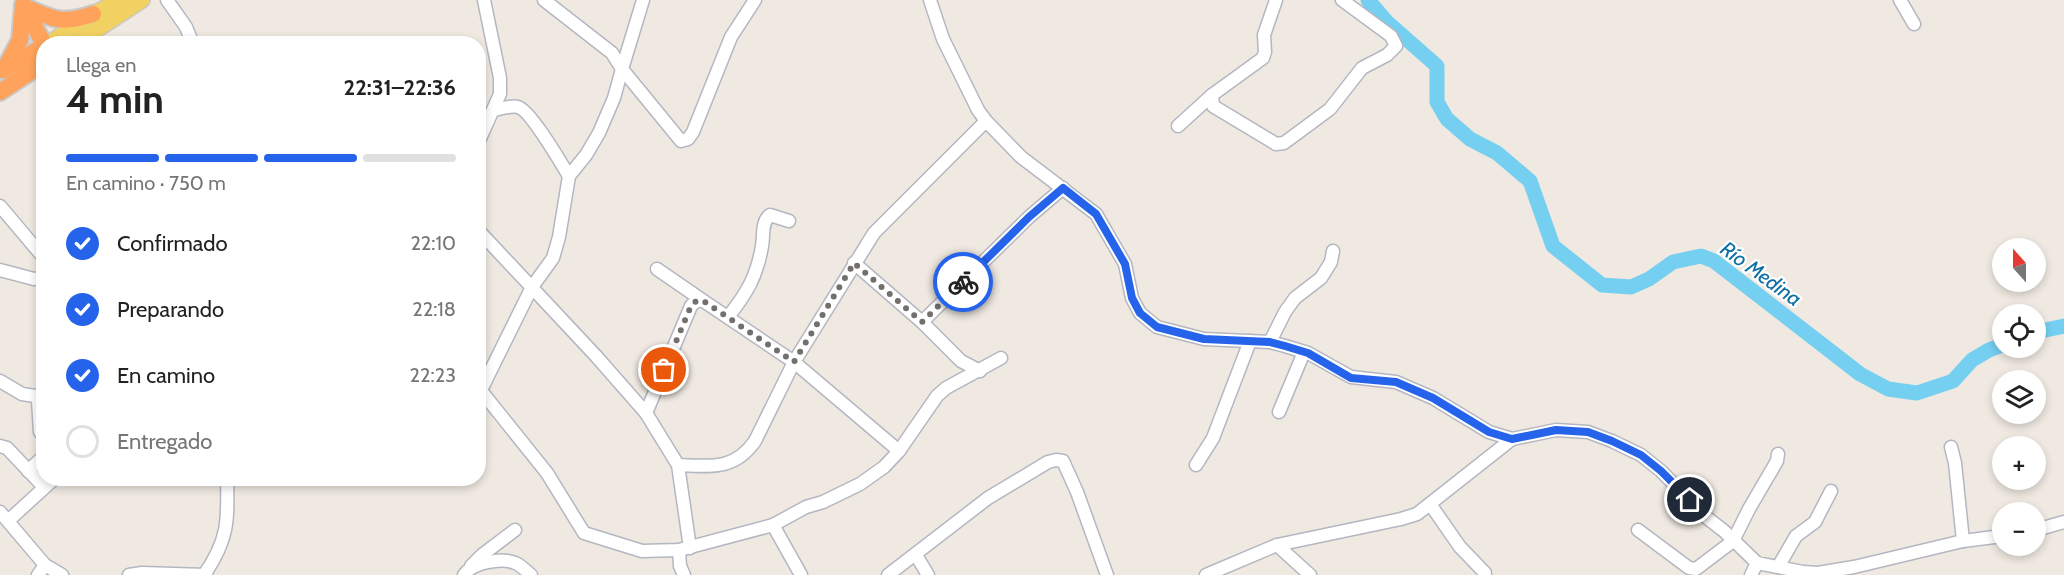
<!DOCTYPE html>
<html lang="es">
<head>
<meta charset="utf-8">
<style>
	:root { --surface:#fff; --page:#f2f2f2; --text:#222; --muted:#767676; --line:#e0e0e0; --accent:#2563eb }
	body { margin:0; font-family:Cabin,sans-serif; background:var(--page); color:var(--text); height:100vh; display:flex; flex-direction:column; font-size:22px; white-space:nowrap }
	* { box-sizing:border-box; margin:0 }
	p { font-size:20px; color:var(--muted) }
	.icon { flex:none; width:33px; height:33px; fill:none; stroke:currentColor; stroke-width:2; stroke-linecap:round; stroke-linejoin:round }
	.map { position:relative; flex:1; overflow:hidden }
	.details { position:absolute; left:36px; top:36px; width:450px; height:450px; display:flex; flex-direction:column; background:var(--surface); border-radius:24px; box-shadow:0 3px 9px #0003 }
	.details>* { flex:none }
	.needle { width:39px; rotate:339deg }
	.buttons { position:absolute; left:1992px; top:238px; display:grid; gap:12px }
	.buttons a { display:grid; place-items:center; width:54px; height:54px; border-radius:50%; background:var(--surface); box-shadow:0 3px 9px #0003; font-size:30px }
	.pin { position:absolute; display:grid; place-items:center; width:51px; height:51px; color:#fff; margin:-26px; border:3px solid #fff; border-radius:50%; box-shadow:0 2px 6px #0007 }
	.courier { position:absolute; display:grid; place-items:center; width:60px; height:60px; margin:-30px; border:4px solid #2563eb; border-radius:50%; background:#fff; color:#222; box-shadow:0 2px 8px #0007 }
	.headline em { font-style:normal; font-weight:700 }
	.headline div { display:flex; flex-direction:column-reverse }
	.headline { display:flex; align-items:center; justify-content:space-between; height:102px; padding:0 30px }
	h1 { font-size:39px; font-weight:700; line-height:45px }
	.bar { display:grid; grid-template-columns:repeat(4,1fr); gap:9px 6px; align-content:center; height:72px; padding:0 30px }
	.bar i { height:8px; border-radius:4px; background:var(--line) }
	.bar .current { background:var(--accent) }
	.bar p { grid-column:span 4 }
	ol { padding:0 30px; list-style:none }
	li { display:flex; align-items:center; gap:18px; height:66px }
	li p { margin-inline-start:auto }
	li .icon { padding:6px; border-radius:50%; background:var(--accent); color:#fff; stroke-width:4 }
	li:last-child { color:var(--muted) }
	li i { width:33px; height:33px; border:3px solid var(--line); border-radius:50% }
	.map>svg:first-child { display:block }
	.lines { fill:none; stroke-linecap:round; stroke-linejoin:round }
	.river { stroke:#75cff0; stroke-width:15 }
	.minor-casing { stroke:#b4b7c1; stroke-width:15 }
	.major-casing { stroke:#c9c9c9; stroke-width:18 }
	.highway-casing { stroke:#c9c9c9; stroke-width:20 }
	.minor { stroke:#fff; stroke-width:12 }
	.major { stroke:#f2d163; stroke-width:15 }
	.highway { stroke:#ffa35c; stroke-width:16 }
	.done { stroke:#726f6d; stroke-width:6; stroke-dasharray:0 10.8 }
	.route { stroke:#2563eb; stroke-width:8 }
	.labels { text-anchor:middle; stroke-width:4.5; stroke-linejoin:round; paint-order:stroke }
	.water-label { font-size:21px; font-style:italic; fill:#0d6fa3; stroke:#fff }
</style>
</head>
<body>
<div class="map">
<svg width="2064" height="575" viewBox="0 0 2064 575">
	<rect width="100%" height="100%" fill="#efe9e1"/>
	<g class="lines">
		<g class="river">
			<path d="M1368,0l18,21 51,45v36l10,17 23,20 27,14 33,28 23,65 49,39 29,2 18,-8 24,-17 28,-6 13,5 146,113 28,15 29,4 36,-12 19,-21 17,-10 13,-5"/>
			<path d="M2036,332l28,-6"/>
		</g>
		<defs>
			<g id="minor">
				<path d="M167,0l19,27 7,17"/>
				<path d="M643,0l-21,69 59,72 7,-2 5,-7 38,-95 24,-37"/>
				<path d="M930,0l13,39 35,71 8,11 35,36 75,57 29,50 7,34 8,15 17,14 47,12 66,3 15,4 23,7 43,24 45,5 37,16 56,34 23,7 44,-9 32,2 24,9 29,14 20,16 45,46 18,14 33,32 46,9 15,1 36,-6 109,-26 39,-5"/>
				<path d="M1276,0l-12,35 1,17 -2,6 -51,37 1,11 63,38 8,-1 46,-34 32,-41 25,-13 9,-9 -5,-10 -49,-36"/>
				<path d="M1900,0l14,24"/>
				<path d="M494,110c7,-1 17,-5 24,-3 12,3 43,56 51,69"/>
				<path d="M1178,126l34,-31"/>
				<path d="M478,143l22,-49v-16l-16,-78"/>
				<path d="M0,206l44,52"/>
				<path d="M478,230l118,126 50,57 32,52 12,83"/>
				<path d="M854,263l68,59 107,-105 34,-29"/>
				<path d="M657,269l45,31"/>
				<path d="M0,270l34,9 10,-1"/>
				<path d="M728,317c19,-24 29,-41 34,-71 2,-10 -1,-24 8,-31l19,6"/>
				<path d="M922,322l39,39 19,10"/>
				<path d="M1270,342l15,-30 10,-14 26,-20 10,-16 2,-11"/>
				<path d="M0,381l22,13 13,2 3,4 2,32 4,4"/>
				<path d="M478,387l69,86 37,60 58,18 37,-1 94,-25 33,-18 17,-5 37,-18 24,-17 15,-16 38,-55 9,-8 55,-30"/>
				<path d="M481,390l51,-103 21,-29 6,-21 10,-61 17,-21 13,-22 15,-35 8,-29 -10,-16 -68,-53"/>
				<path d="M1279,412l25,-60"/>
				<path d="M646,413l45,-107 4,-4 7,-2 92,62 105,89"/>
				<path d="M0,446l7,2 37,39"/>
				<path d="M1951,447l4,16 8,78"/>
				<path d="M678,465c32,1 56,6 77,-24l39,-79 80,-129 112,-112"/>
				<path d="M1196,465l17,-27 37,-97"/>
				<path d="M28,471l16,-15"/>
				<path d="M1430,504l30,43 25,26"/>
				<path d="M0,512l45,53 17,10"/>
				<path d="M9,520l46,-42"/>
				<path d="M773,525l28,50"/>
				<path d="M1638,530l51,38 7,1 37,-28 16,-32 28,-48 1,-7"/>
				<path d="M2036,530l28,-8"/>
				<path d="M1277,545l33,30"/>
				<path d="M679,550l1,16 4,9"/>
				<path d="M916,555l12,20"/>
				<path d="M471,566l11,-11 33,-25"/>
				<path d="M1778,567l18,-31 19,-14 16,-31"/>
				<path d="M38,575l7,-10"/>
				<path d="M129,575l13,-2 64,2"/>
				<path d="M204,575c25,-36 24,-55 23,-97"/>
				<path d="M464,575c8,-12 37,-18 51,-12 6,2 11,8 16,12"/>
				<path d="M888,575l100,-77 60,-36 8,-2 7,1 14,31 30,83"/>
				<path d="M1206,575l71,-30 124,-26 16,-5 95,-75"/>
				<path d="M1751,575l6,-12"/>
			</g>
			<g id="major">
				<path d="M48,44l45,-30 28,-14"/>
				<path d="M75,44l67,-44"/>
			</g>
			<g id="highway">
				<path d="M23,5l21,39"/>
				<path d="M23,6c30,13 38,19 70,8"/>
				<path d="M3,70l41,-24"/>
				<path d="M4,70l16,-30 3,-34"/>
				<path d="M0,92l44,-29"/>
			</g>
		</defs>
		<use href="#minor" class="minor-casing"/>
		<use href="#major" class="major-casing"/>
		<use href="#highway" class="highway-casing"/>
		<use href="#minor" class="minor"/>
		<use href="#major" class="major"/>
		<use href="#highway" class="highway"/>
	</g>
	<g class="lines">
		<path class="done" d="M664,370l27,-64 4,-4 7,-2 92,62 60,-99 68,59 41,-40"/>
		<path class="route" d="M963,282l66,-65 34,-29 33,26 29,50 7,34 8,15 17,14 47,12 66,3 15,4 23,7 43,25 45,4 37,16 56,34 23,7 44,-9 32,2 24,9 29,14 20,16 29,29"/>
	</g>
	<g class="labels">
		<g class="water-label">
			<text transform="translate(1761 274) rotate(36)" y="7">Río Medina</text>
		</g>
	</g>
</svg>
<div class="buttons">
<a><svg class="needle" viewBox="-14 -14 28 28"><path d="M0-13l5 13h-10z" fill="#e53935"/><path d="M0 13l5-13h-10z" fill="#767676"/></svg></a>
<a><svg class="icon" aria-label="locate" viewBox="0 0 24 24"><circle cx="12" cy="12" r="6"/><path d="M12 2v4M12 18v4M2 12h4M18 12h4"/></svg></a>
<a><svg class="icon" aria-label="layers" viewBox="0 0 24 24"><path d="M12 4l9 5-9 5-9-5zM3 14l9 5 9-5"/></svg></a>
<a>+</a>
<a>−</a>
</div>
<div class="pin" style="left:664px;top:370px;background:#ea580c"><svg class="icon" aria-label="bag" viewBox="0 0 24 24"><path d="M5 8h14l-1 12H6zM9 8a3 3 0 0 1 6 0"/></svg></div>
<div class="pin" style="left:1690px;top:500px;background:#1f2937"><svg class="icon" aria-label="home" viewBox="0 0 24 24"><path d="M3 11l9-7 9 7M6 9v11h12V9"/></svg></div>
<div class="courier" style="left:963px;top:282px"><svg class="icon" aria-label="bike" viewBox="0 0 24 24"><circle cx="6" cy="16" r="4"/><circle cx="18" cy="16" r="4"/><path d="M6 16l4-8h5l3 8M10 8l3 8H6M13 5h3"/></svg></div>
<section class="details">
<div class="headline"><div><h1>4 min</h1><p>Llega en</p></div><em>22:31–22:36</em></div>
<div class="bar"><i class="current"></i><i class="current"></i><i class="current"></i><i></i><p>En camino · 750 m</p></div>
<ol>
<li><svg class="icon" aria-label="check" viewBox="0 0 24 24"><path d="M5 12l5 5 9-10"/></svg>Confirmado<p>22:10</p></li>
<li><svg class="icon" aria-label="check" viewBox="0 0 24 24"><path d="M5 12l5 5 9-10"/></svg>Preparando<p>22:18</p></li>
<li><svg class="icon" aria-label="check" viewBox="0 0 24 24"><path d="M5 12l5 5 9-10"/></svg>En camino<p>22:23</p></li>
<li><i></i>Entregado</li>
</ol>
</section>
</div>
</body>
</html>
